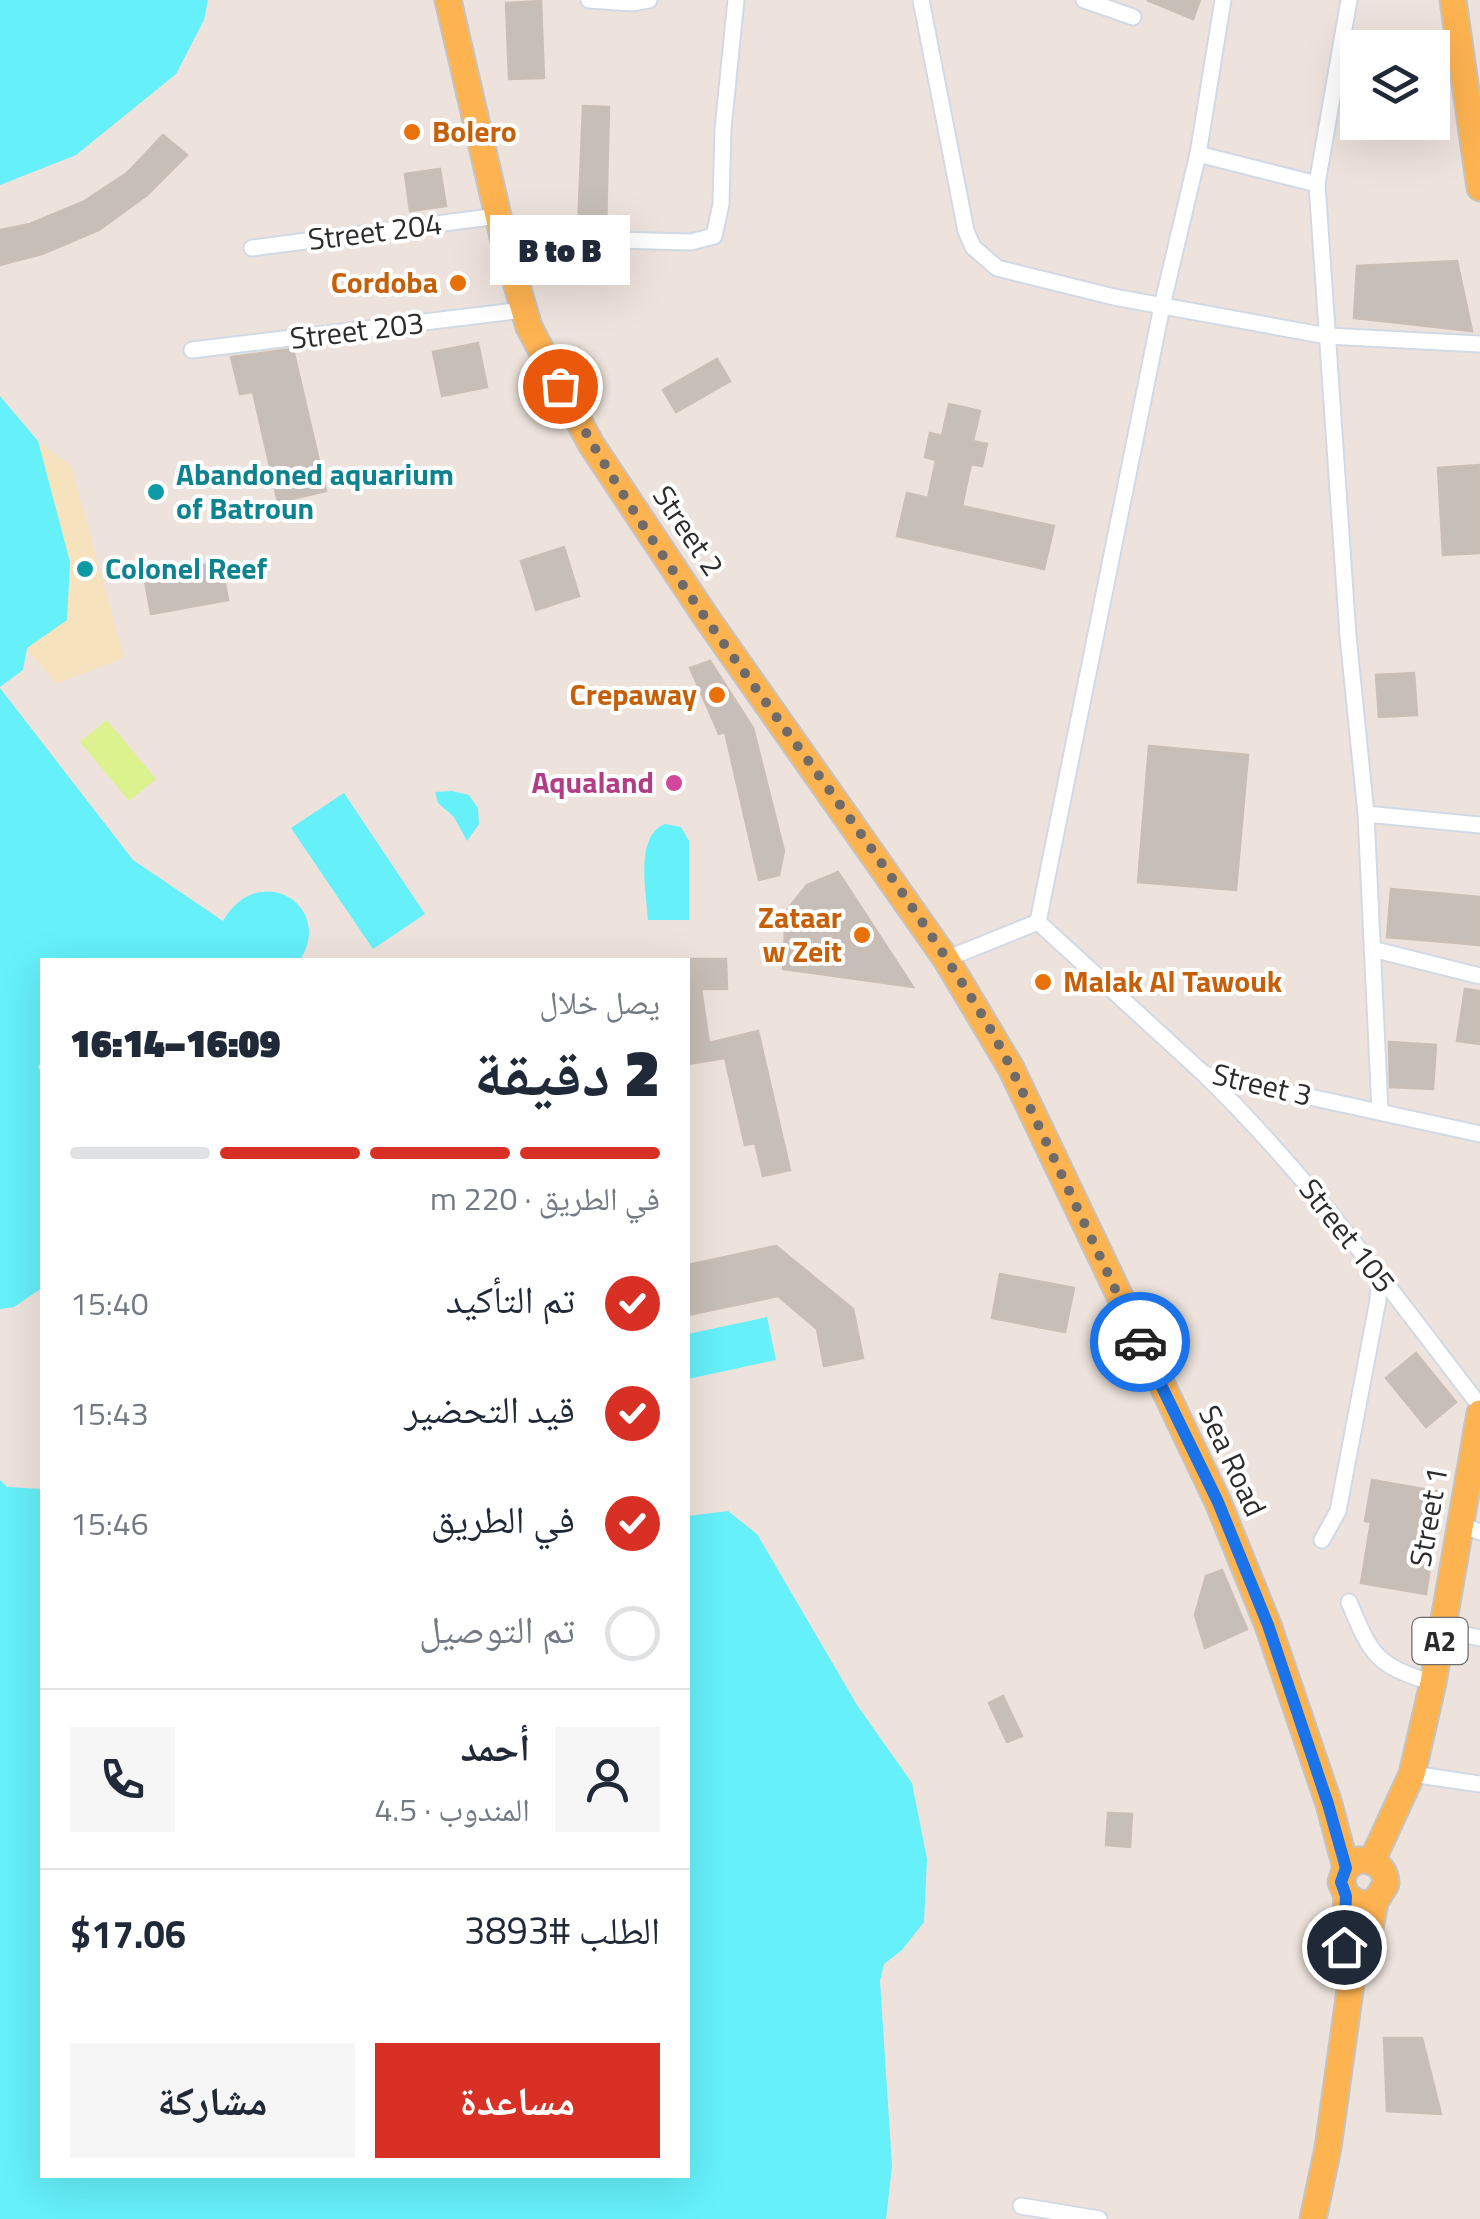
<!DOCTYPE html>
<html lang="ar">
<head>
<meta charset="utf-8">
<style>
	:root { --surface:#fff; --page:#f6f6f7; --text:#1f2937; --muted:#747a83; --line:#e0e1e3; --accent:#d93025 }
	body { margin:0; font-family:"Titillium Web","Noto Naskh Arabic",sans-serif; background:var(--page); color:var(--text); direction:rtl; height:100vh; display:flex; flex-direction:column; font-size:38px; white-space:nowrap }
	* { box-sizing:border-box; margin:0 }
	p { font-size:32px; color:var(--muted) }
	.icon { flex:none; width:55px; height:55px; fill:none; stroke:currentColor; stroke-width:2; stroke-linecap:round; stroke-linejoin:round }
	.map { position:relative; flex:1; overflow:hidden; direction:ltr }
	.sheet { position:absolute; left:40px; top:958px; width:650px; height:1220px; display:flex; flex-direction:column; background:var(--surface); border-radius:0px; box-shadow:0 10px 40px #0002; direction:rtl }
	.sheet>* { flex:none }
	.buttons { position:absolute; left:1340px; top:30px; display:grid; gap:20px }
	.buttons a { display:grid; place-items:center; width:110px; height:110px; border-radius:0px; background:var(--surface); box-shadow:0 10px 40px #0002; font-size:50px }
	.pin { position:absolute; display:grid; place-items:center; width:85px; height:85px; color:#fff; margin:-42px; border:5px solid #fff; border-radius:50%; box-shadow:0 2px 10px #0007 }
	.courier { position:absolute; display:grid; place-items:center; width:100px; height:100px; margin:-50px; border:8px solid #1a73e8; border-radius:50%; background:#fff; color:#222; box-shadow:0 2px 12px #0007 }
	.bubble { position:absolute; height:70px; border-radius:0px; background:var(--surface); box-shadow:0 10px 40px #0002; font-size:32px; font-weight:800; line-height:70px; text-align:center; direction:rtl }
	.headline em { font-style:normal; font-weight:800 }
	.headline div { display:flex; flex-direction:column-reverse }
	.headline { display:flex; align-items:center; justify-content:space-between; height:170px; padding:0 30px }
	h1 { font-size:65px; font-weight:800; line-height:75px }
	.bar { display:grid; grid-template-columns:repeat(4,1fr); gap:15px 10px; align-content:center; height:120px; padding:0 30px }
	.bar i { height:12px; border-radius:8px; background:var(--line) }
	.bar .selected { background:var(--accent) }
	.bar p { grid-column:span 4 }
	.line { display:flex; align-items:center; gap:25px; padding:0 30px; border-top:2px solid var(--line) }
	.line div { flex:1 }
	.round { display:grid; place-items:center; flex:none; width:105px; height:105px; border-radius:0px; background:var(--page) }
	ol { padding:0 30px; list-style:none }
	li { display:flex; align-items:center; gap:30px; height:110px }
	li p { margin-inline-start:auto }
	li .icon { padding:10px; border-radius:50%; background:var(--accent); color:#fff; stroke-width:4 }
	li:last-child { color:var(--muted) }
	li i { width:55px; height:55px; border:5px solid var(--line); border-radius:50% }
	.cta { display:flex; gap:20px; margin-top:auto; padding:20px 30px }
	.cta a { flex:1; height:115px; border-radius:0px; background:var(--accent); color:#fff; font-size:40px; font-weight:800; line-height:115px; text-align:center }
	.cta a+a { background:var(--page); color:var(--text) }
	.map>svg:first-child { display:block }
	.sand { fill:#f6e2bc }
	.pitch { fill:#dcf28e }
	.water { fill:#65f0fa }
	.building { fill:#c6beb7; stroke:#cabeb5; stroke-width:2.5 }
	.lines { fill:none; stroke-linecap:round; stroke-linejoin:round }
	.street-casing { stroke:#d1d9e5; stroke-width:19 }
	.primary-casing { stroke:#c4c4c4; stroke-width:29 }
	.street { stroke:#fff; stroke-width:15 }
	.primary { stroke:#feb351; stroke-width:25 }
	.done { stroke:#6f6b69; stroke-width:10; stroke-dasharray:0 18 }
	.route { stroke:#1a73e8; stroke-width:12 }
	.food-dot { fill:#e8710a; stroke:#fff; stroke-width:4 }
	.culture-dot { fill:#0f9aa8; stroke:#fff; stroke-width:4 }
	.hotel-dot { fill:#d1479c; stroke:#fff; stroke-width:4 }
	.labels { text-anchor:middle; stroke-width:8; stroke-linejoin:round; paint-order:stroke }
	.shield { fill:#fff; stroke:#6b6b6b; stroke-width:2.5 }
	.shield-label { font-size:28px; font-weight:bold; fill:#2b2b2b }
	.food-label { font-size:30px; font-weight:bold; fill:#c56008; stroke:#fff; text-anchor:end }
	.street-label { font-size:30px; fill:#2b2b2b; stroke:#fff }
	.culture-label { font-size:30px; font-weight:bold; fill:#0d838f; stroke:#fff; text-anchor:start }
	.hotel-label { font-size:30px; font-weight:bold; fill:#b23c85; stroke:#fff; text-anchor:end }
</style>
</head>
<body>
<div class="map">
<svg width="1480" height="2219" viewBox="0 0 1480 2219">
	<rect width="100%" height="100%" fill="#eee3dc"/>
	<path class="sand" d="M38,441l33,25 53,192 -67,25 -31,-35 41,-28 3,-58z"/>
	<path class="pitch" d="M107,720l49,59 -27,22 -49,-59z"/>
	<g class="water">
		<path d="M0,0h208l-4,20 -28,54 -100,81 -76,30z"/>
		<path d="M0,396l38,45 32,121 -3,58 -40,28 -4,22 -23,17z"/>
		<path d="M0,688l133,172 90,61c36,-62 112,-15 77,39h-258v101l-4,6 4,8v213l-28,19 -14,2z"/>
		<path d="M452,791l17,4 9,13 1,16 -12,17 -13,-24 -16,-14 -3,-11z"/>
		<path d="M344,793l81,121 -52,35 -82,-121z"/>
		<path d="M665,824l16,3 8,14v79h-41c-1,-27 -14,-84 17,-96z"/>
		<path d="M767,1317l9,43 -88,19v-45z"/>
		<path d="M0,1480l7,7 35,2v686h646v-659l40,-5 29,23 100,171 55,78 15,76 -3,63 -22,28 -18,14 -4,17 12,185 -6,53h-886z"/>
	</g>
	<g class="building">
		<path d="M1147,0h53l-7,19z"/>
		<path d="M541,1l3,77 -35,1 -3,-76z"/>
		<path d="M583,106l26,1 -3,121h-28z"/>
		<path d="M163,135l24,20 -40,40 -48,35 -57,24 -42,11v-35l30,-6 53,-22 44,-29z"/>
		<path d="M440,169l6,37 -36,5 -5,-37z"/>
		<path d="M1457,261l15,70 -118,-13 3,-52z"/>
		<path d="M478,343l9,44 -45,9 -9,-44z"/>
		<path d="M293,349l33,142 -48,11 -25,-110 -13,2 -9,-37z"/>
		<path d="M717,359l13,22 -54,31 -13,-22z"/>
		<path d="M949,404l31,7 -7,30 14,3 -5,22 -11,-2 -9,42 92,20 -10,43 -147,-33 10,-43 21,5 8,-38 -11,-3 5,-24 12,3z"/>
		<path d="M1480,465v88l-37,2 -5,-87z"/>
		<path d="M564,547l15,49 -43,14 -15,-49z"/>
		<path d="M221,562l7,38 -77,14 -7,-38z"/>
		<path d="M710,661l43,67 31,123 -5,24 -20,5 -34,-148 -6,2 -29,-66z"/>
		<path d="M1414,673l3,42 -38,2 -3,-42z"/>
		<path d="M1149,746l99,9 -12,135 -98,-8z"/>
		<path d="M838,872l75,115 -130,-18 3,-58 21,-26z"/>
		<path d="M1391,889l89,8v48l-93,-8z"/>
		<path d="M688,959h38l1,30h-26l8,54 49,-12 32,139 -27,6 -8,-33 -10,2 -20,-87 -37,6z"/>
		<path d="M1465,989l15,2v53l-23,-3z"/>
		<path d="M1389,1042l47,3 -3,44 -43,-2z"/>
		<path d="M776,1246l77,63 10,49 -39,8 -7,-37 -39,-33 -90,19v-50z"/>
		<path d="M1000,1274l74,14 -9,44 -73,-14z"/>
		<path d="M1416,1353l40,49 -30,25 -40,-49z"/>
		<path d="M1372,1480l69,12 -15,102 -65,-11 10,-61 -6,-1z"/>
		<path d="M1222,1570l25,59 -42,19 -10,-33 11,-39z"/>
		<path d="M1003,1696l19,40 -15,6 -18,-39z"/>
		<path d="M1108,1813l24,1 -2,33 -24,-2z"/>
		<path d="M1384,2038h38l19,76 -54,-3z"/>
	</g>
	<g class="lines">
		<defs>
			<g id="street">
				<path d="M589,0l43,3 17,-3"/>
				<path d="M921,0l45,231 7,16 24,21 117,29 213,39 153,8"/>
				<path d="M1084,0l49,17"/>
				<path d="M1349,0l-32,184 31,452 18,178 14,297"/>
				<path d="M1198,154l119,30"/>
				<path d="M503,237l188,5 23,-6 7,-32 2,-75 13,-129"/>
				<path d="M252,248l246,-32"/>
				<path d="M192,350l331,-40"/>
				<path d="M1366,814l114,11"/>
				<path d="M1038,922l124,-616 36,-152 25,-154"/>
				<path d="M1038,922l166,152 276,60"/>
				<path d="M1372,949l108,27"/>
				<path d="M946,959l92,-37"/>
				<path d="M1204,1074c104,101 188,218 276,332"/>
				<path d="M1461,1525l19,7"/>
				<path d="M1322,1540l16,-29 40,-211 1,-25"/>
				<path d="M1349,1602c23,55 27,63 84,81"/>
				<path d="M1442,1630l38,8"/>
				<path d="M1412,1774l68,10"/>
				<path d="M1021,2206l78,13"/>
			</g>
			<g id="primary">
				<path d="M448,0l55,237 26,90 62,117 117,176 238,339 65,109 207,434 50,123 61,179 17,64"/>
				<path d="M1453,0l27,188"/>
				<path d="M1372,1861l40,-87 21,-91 47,-270"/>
				<path d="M1347,1896l13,8 15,-2 11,-18c0,-16 -12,-25 -28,-24l-12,8 -5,14 6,14 -3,51 8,29"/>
				<path d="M1313,2219l15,-71 24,-172 14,-26 9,-48"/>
			</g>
		</defs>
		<use href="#street" class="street-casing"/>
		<use href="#primary" class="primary-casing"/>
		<use href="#street" class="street"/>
		<use href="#primary" class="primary"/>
	</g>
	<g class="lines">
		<path class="done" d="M560,386c119,222 290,413 422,629 26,43 46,89 68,135 30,64 60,128 90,192"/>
		<path class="route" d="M1140,1342l78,160 50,123 60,179 18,64 -5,14 5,14 -2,51"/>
	</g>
	<g class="food-dot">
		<circle cx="412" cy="132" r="10"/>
		<circle cx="458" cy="283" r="10"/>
		<circle cx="717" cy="695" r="10"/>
		<circle cx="862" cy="935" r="10"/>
		<circle cx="1043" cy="982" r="10"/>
	</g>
	<g class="culture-dot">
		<circle cx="156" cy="492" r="10"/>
		<circle cx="85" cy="569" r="10"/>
	</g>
	<circle class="hotel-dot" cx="674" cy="783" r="10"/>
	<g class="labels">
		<rect class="shield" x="1412.5" y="1618" width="55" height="46" rx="8"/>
		<g class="shield-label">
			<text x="1440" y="1651">A2</text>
		</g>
		<g class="food-label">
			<text x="432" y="142" text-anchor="start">Bolero</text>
			<text x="438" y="293">Cordoba</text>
			<text x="697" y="705">Crepaway</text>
			<text x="842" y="928">Zataar<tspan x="842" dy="34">w Zeit</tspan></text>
			<text x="1063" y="992" text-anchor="start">Malak Al Tawouk</text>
		</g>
		<g class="street-label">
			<text transform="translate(375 232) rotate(-7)" y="10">Street 204</text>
			<text transform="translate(357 331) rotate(-7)" y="10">Street 203</text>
			<text transform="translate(688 531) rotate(56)" y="10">Street 2</text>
			<text transform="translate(1262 1085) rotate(13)" y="10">Street 3</text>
			<text transform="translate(1347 1236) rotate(52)" y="10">Street 105</text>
			<text transform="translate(1232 1461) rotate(65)" y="10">Sea Road</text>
			<text transform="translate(1429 1517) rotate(-80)" y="10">Street 1</text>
		</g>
		<g class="culture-label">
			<text x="176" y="485">Abandoned aquarium<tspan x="176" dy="34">of Batroun</tspan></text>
			<text x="105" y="579">Colonel Reef</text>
		</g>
		<g class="hotel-label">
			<text x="654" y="793">Aqualand</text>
		</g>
	</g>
</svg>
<div class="buttons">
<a><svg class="icon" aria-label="layers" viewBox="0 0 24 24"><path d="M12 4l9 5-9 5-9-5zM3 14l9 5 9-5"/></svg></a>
</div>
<div class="pin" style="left:560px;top:386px;background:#ea580c"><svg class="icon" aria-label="bag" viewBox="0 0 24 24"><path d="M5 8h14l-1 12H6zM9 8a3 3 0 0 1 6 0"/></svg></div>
<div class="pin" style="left:1344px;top:1947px;background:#1f2937"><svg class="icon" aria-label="home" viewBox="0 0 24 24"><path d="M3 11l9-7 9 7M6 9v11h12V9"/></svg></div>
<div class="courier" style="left:1140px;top:1342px"><svg class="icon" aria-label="car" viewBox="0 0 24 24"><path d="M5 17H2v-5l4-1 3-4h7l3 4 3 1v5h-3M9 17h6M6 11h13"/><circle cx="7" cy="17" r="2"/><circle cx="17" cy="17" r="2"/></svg></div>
<div class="bubble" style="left:490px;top:215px;width:140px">B to B</div>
<section class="sheet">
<div class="headline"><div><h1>2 دقيقة</h1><p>يصل خلال</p></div><em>16:09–16:14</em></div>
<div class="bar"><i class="selected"></i><i class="selected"></i><i class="selected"></i><i></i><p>في الطريق · 220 m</p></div>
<ol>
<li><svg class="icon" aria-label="check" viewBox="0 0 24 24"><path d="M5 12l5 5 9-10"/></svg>تم التأكيد<p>15:40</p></li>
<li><svg class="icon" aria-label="check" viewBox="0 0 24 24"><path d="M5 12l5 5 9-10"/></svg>قيد التحضير<p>15:43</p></li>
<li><svg class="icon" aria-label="check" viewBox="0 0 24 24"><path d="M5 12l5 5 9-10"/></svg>في الطريق<p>15:46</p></li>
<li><i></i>تم التوصيل</li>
</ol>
<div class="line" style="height:180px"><a class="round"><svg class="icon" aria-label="person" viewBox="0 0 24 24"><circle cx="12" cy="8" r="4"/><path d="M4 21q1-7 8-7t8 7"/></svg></a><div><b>أحمد</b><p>المندوب · 4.5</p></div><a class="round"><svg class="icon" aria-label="phone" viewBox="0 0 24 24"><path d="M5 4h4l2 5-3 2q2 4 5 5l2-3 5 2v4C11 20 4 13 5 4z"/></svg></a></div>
<div class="line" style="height:130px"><div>الطلب #3893</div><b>$17.06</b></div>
<div class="cta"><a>مساعدة</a><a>مشاركة</a></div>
</section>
</div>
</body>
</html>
